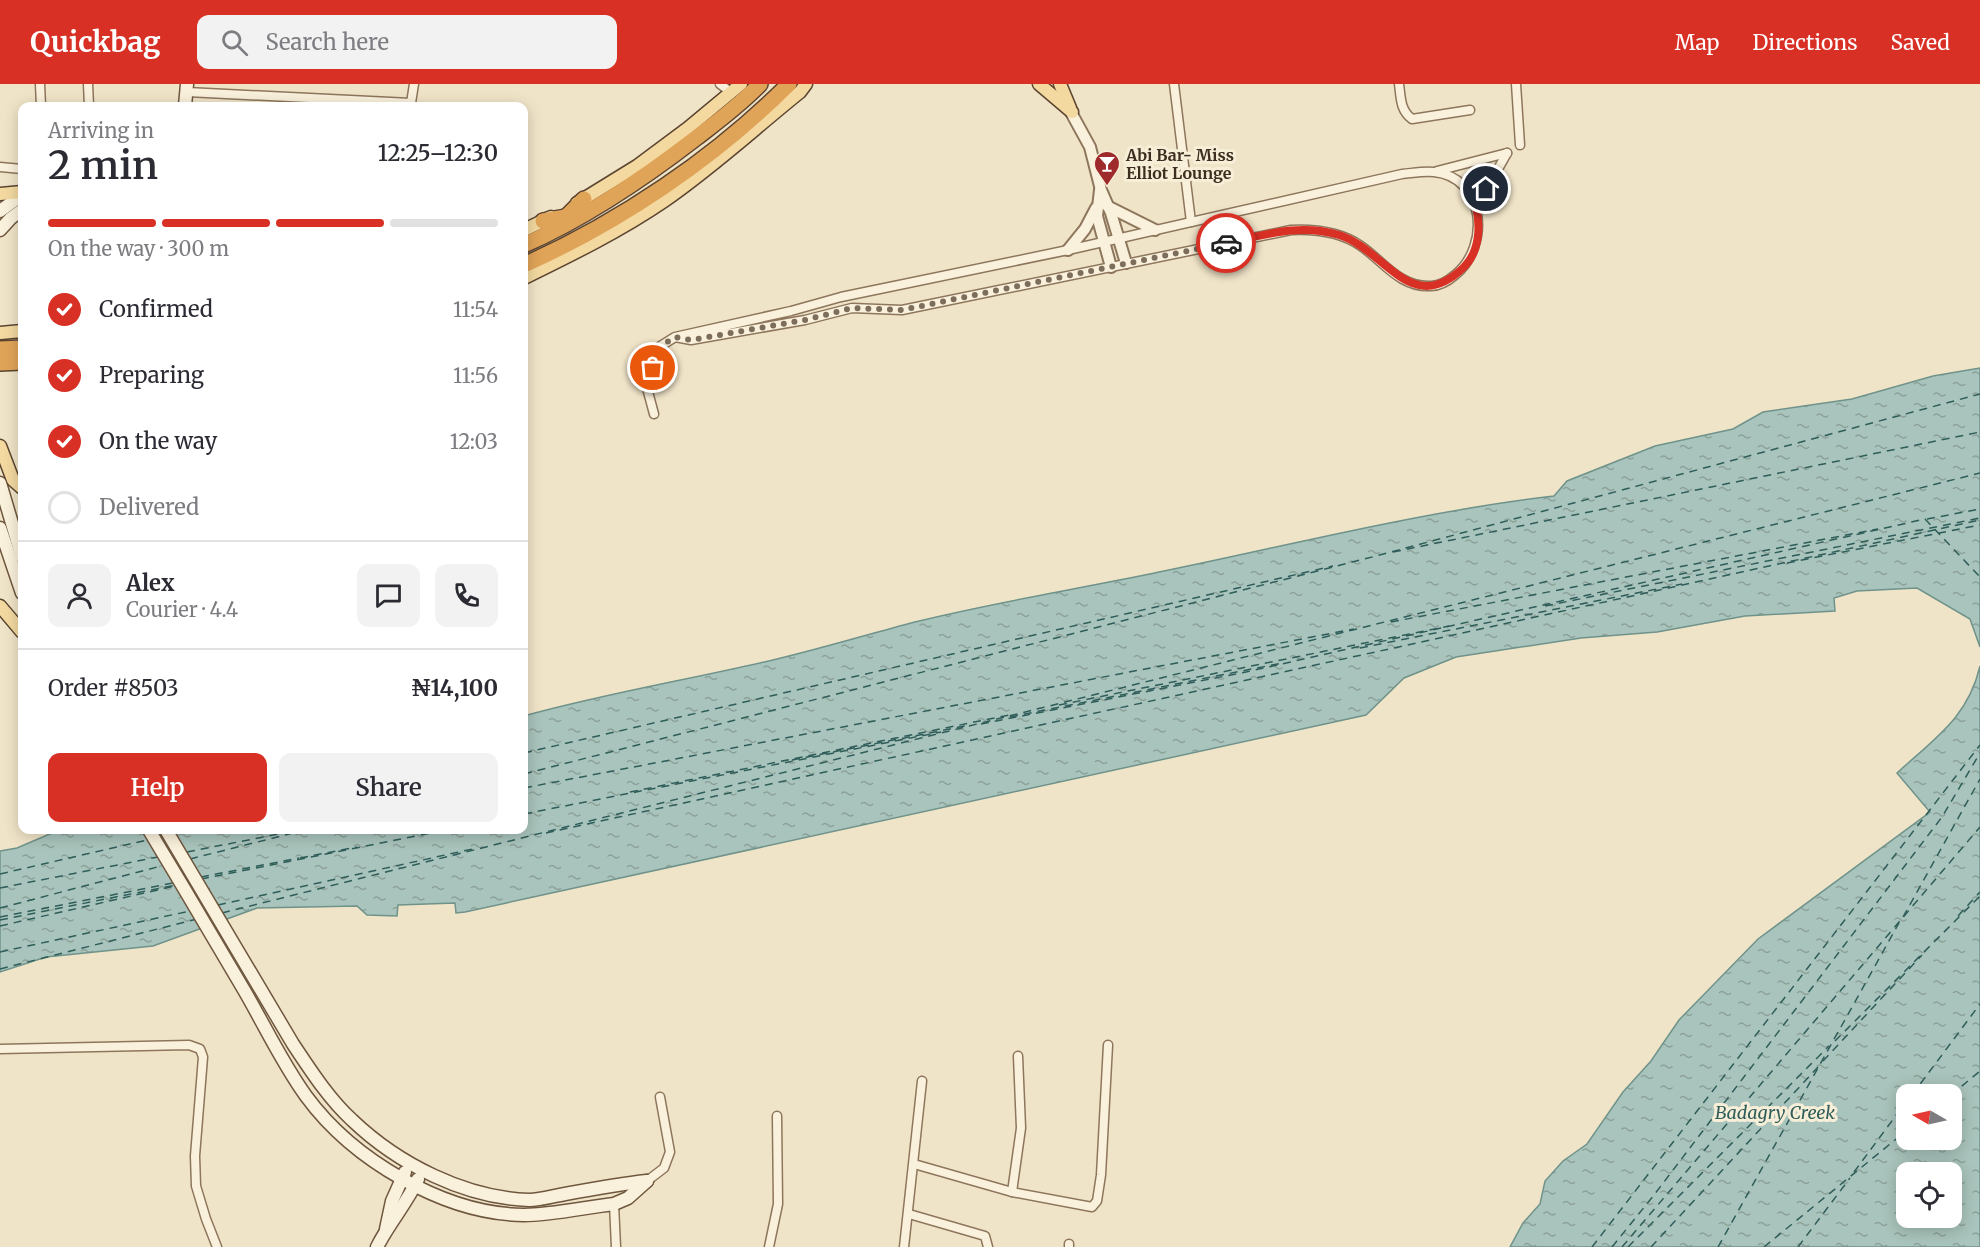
<!DOCTYPE html>
<html lang="en">
<head>
<meta charset="utf-8">
<style>
	:root { --surface:#fff; --page:#f2f2f3; --text:#2b2b33; --muted:#7c7c81; --line:#e1e1e2; --accent:#d93025 }
	body { margin:0; font-family:Merriweather,serif; background:var(--page); color:var(--text); height:100vh; display:flex; flex-direction:column; font-size:22px; white-space:nowrap }
	* { box-sizing:border-box; margin:0 }
	p { font-size:20px; color:var(--muted) }
	.icon { flex:none; width:33px; height:33px; fill:none; stroke:currentColor; stroke-width:2; stroke-linecap:round; stroke-linejoin:round }
	.map { position:relative; flex:1; overflow:hidden }
	.side { position:absolute; left:18px; top:18px; width:510px; height:732px; display:flex; flex-direction:column; background:var(--surface); border-radius:12px; box-shadow:0 3px 15px #0003 }
	.side>* { flex:none }
	.needle { width:39px; rotate:279deg }
	.tools { position:absolute; left:1896px; top:1000px; display:grid; gap:12px }
	.tools a { display:grid; place-items:center; width:66px; height:66px; border-radius:12px; background:var(--surface); box-shadow:0 3px 15px #0003; font-size:30px }
	.pin { position:absolute; display:grid; place-items:center; width:51px; height:51px; color:#fff; margin:-26px; border:3px solid #fff; border-radius:50%; box-shadow:0 2px 6px #0007 }
	.courier { position:absolute; display:grid; place-items:center; width:60px; height:60px; margin:-30px; border:4px solid #d93025; border-radius:50%; background:#fff; color:#222; box-shadow:0 2px 8px #0007 }
	.headline em { font-style:normal; font-weight:600 }
	.headline div { display:flex; flex-direction:column-reverse }
	.headline { display:flex; align-items:center; justify-content:space-between; height:102px; padding:0 30px }
	h1 { font-size:39px; font-weight:600; line-height:45px }
	.bar { display:grid; grid-template-columns:repeat(4,1fr); gap:9px 6px; align-content:center; height:72px; padding:0 30px }
	.bar i { height:8px; border-radius:4px; background:var(--line) }
	.bar .current { background:var(--accent) }
	.bar p { grid-column:span 4 }
	.line { display:flex; align-items:center; gap:15px; padding:0 30px; border-top:2px solid var(--line) }
	.line div { flex:1 }
	.round { display:grid; place-items:center; flex:none; width:63px; height:63px; border-radius:12px; background:var(--page) }
	ol { padding:0 30px; list-style:none }
	li { display:flex; align-items:center; gap:18px; height:66px }
	li p { margin-inline-start:auto }
	li .icon { padding:6px; border-radius:50%; background:var(--accent); color:#fff; stroke-width:4 }
	li:last-child { color:var(--muted) }
	li i { width:33px; height:33px; border:3px solid var(--line); border-radius:50% }
	.button { display:flex; gap:12px; margin-top:auto; padding:12px 30px }
	.button a { flex:1; height:69px; border-radius:12px; background:var(--accent); color:#fff; font-size:24px; font-weight:600; line-height:69px; text-align:center }
	.button a+a { background:var(--page); color:var(--text) }
	header { display:flex; align-items:center; gap:36px; box-sizing:border-box; height:84px; padding:0 30px; background:var(--accent); color:#fff }
	header strong { font-size:28px }
	nav { display:flex; gap:33px; margin-inline-start:auto; font-size:21px }
	.search { width:420px; height:54px; background:var(--page); display:flex; align-items:center; gap:15px; box-sizing:border-box; padding:0 21px; border-radius:12px; color:var(--muted); font-size:22px }
	.map>svg:first-child { display:block }
	.water { fill:url(#water-ripples); stroke:#6f938a; stroke-width:1.5; fill-rule:evenodd }
	.lines { fill:none; stroke-linecap:round; stroke-linejoin:round }
	.ferry { stroke:#2f5d5a; stroke-width:1.5; stroke-dasharray:8 6; stroke-linecap:butt }
	.minor-casing { stroke:#8d765c; stroke-width:11 }
	.tertiary-casing { stroke:#8d765c; stroke-width:14 }
	.secondary-casing { stroke:#6f573f; stroke-width:15 }
	.primary-casing { stroke:#5b4430; stroke-width:15 }
	.motorway-casing { stroke:#5b4430; stroke-width:18 }
	.minor { stroke:#faf1dc; stroke-width:8 }
	.tertiary { stroke:#faf1dc; stroke-width:10 }
	.secondary { stroke:#faf1dc; stroke-width:12 }
	.primary { stroke:#f3d9a0; stroke-width:12 }
	.motorway { stroke:#e0a458; stroke-width:15 }
	.done { stroke:#7c6e5b; stroke-width:6; stroke-dasharray:0 10.8 }
	.route { stroke:#d93025; stroke-width:8 }
	.labels { text-anchor:middle; stroke-width:6; stroke-linejoin:round; paint-order:stroke }
	.poi-label { font-size:16px; font-weight:bold; fill:#3d2e20; stroke:#f7eed8; text-anchor:start }
	.water-label { font-size:18px; font-style:italic; fill:#2f5d5a; stroke:#f7eed8 }
</style>
</head>
<body>
<header>
<strong>Quickbag</strong>
<div class="search"><svg class="icon" aria-label="search" viewBox="0 0 24 24"><circle cx="10" cy="10" r="6"/><path d="M15 15l6 6"/></svg>Search here</div>
<nav><a>Map</a><a>Directions</a><a>Saved</a></nav>
</header>
<div class="map">
<svg width="1980" height="1163" viewBox="0 0 1980 1163">
	<defs>
		<pattern id="water-ripples" width="26" height="14" patternUnits="userSpaceOnUse" patternTransform="scale(1.5)"><rect width="26" height="14" fill="#a9c4bc"/><path d="M2 4q2-2 4 0t4 0M15 11q2-2 4 0t4 0" fill="none" stroke="#8ba098"/></pattern>
	</defs>
	<rect width="100%" height="100%" fill="#f0e4c8"/>
	<g class="water">
		<path d="M1980,284v279l-10,-28 -53,-31 -60,3 -23,7 1,13 -90,5 -88,16 -76,6 -125,19 -52,21 -38,37 -901,197 -9,1 -1,-10 -57,2 -1,11 -30,-1 -10,-9 -100,2 -104,38 -107,11 -46,15v-121l17,-3 42,-18h465v-114c83,-23 169,-37 253,-57 46,-11 92,-25 138,-37 81,-20 163,-33 244,-50 132,-27 260,-60 395,-76l13,-15 88,-35 78,-17 30,-17 89,-13 81,-23z"/>
		<path d="M1980,582v581h-470l13,-24 17,-19 5,-23 18,-20 24,-17 36,-52 28,-31 28,-41 79,-81 172,-127 -33,-39c37,-34 71,-55 83,-107zM1906,1011h46v45h-46zM1906,1089h46v45h-46z"/>
	</g>
	<g class="lines">
		<g class="ferry">
			<path d="M1927,435l53,-10"/>
			<path d="M1393,468l587,-120"/>
			<path d="M1787,479l193,-38"/>
			<path d="M1545,522l435,-88"/>
			<path d="M1391,538l487,-93"/>
			<path d="M1360,564l322,-64"/>
			<path d="M1059,621l390,-79"/>
			<path d="M1010,633l272,-54"/>
			<path d="M981,640l265,-52 679,-153 55,58"/>
			<path d="M524,669l809,-187"/>
			<path d="M792,676l178,-35"/>
			<path d="M524,690l852,-218 604,-162"/>
			<path d="M524,704l830,-159"/>
			<path d="M630,708l384,-78"/>
			<path d="M524,730l417,-82"/>
			<path d="M175,749l17,-3"/>
			<path d="M546,749l1434,-313"/>
			<path d="M187,768l107,-21"/>
			<path d="M300,774l57,-11"/>
			<path d="M190,775l115,-29"/>
			<path d="M0,790l147,-34"/>
			<path d="M201,793l98,-19"/>
			<path d="M201,795l245,-49"/>
			<path d="M0,804l158,-31"/>
			<path d="M218,821l259,-57"/>
			<path d="M0,824l165,-43"/>
			<path d="M222,829l1758,-440"/>
			<path d="M1958,832l22,-24"/>
			<path d="M0,833l173,-34"/>
			<path d="M1903,833l77,-138"/>
			<path d="M0,836l176,-35"/>
			<path d="M0,842l175,-40"/>
			<path d="M0,868l190,-41"/>
			<path d="M0,885l197,-50"/>
			<path d="M1835,957l145,-145"/>
			<path d="M1823,977l99,-106"/>
			<path d="M1912,1011l68,-91"/>
			<path d="M1951,1011l29,-24"/>
			<path d="M1854,1088l52,-70"/>
			<path d="M1592,1163l388,-502"/>
			<path d="M1612,1163l42,-52 288,-378 38,-64"/>
			<path d="M1622,1163l358,-420"/>
			<path d="M1628,1163l201,-201"/>
			<path d="M1651,1163l167,-180"/>
			<path d="M1718,1163l181,-324"/>
			<path d="M1764,1163l142,-116"/>
			<path d="M1798,1163l52,-69"/>
		</g>
		<defs>
			<g id="minor">
				<path d="M40,0l1,22"/>
				<path d="M88,0l1,22"/>
				<path d="M720,0l12,9"/>
				<path d="M1174,0l17,138"/>
				<path d="M1399,0c2,14 1,26 13,35l58,-9"/>
				<path d="M1516,0l4,61"/>
				<path d="M187,8l224,11 3,-19"/>
				<path d="M0,83l22,2"/>
				<path d="M1437,87l70,-18"/>
				<path d="M1476,124l31,-55"/>
				<path d="M654,330l-7,-26 12,-41 16,-10 116,-26 50,-14 227,-47 334,-76c11,-1 22,-3 32,-2 51,5 57,74 21,103 -7,6 -15,11 -24,11 -31,2 -48,-25 -70,-40 -20,-14 -47,-17 -70,-16l-389,80 -50,-2 -47,12 -114,20 -16,-3"/>
				<path d="M0,965l189,-4 11,4 3,8 -8,99 1,30 10,33 11,28"/>
				<path d="M914,1080l98,28 80,15 5,-6 4,-26 7,-130"/>
				<path d="M647,1097l17,-13 6,-16 -10,-55"/>
				<path d="M1012,1108l9,-64 -3,-72"/>
				<path d="M614,1120l2,43"/>
				<path d="M909,1130l76,22 3,11"/>
				<path d="M769,1163l9,-43 -1,-88"/>
				<path d="M904,1163l18,-166"/>
				<path d="M1069,1163v-3"/>
			</g>
			<g id="tertiary">
				<path d="M1067,21l23,42 11,43 10,23 15,50"/>
				<path d="M1100,106l-3,26 14,51"/>
				<path d="M1107,122l48,24"/>
				<path d="M1068,166l17,-21 11,-21"/>
			</g>
			<g id="secondary">
				<path d="M185,22l2,-22"/>
				<path d="M0,127l15,-11 7,-4"/>
				<path d="M0,146l11,-12 11,-8"/>
				<path d="M0,399l22,74"/>
				<path d="M0,444l22,65"/>
				<path d="M149,746c32,53 64,107 95,160 21,36 38,73 62,106 47,64 138,118 218,119 27,0 63,-8 90,-11l14,-6 19,-17"/>
				<path d="M166,746l127,214c18,27 36,55 59,76 46,44 113,78 177,80 12,0 24,-4 36,-6 27,-5 54,-10 82,-13"/>
				<path d="M386,1145l6,-28 13,-29"/>
				<path d="M377,1163c12,-24 30,-44 41,-68"/>
			</g>
			<g id="primary">
				<path d="M1039,0l33,28"/>
				<path d="M1060,0l10,24"/>
				<path d="M0,110l22,-2"/>
				<path d="M577,119l60,-37 51,-38 53,-44"/>
				<path d="M524,146l27,-13"/>
				<path d="M524,194c47,-23 96,-47 140,-77 48,-33 90,-72 136,-109l6,-8"/>
				<path d="M0,249l22,-2"/>
				<path d="M0,362l13,34 9,8"/>
				<path d="M0,522l22,26"/>
			</g>
			<g id="motorway">
				<path d="M565,134l19,-19"/>
				<path d="M543,137l28,-5"/>
				<path d="M524,161c61,-27 119,-66 172,-107 22,-17 45,-34 64,-54"/>
				<path d="M524,181c96,-43 190,-106 265,-181"/>
				<path d="M0,265l22,-1"/>
				<path d="M0,279l22,-1"/>
			</g>
		</defs>
		<use href="#minor" class="minor-casing"/>
		<use href="#tertiary" class="tertiary-casing"/>
		<use href="#secondary" class="secondary-casing"/>
		<use href="#primary" class="primary-casing"/>
		<use href="#motorway" class="motorway-casing"/>
		<use href="#minor" class="minor"/>
		<use href="#tertiary" class="tertiary"/>
		<use href="#secondary" class="secondary"/>
		<use href="#primary" class="primary"/>
		<use href="#motorway" class="motorway"/>
	</g>
	<g class="lines">
		<path class="done" d="M653,284l6,-21 16,-10 16,3 114,-20 47,-12 50,2 324,-67"/>
		<path class="route" d="M1226,159c38,-8 74,-20 113,-8 46,14 72,84 125,32 15,-15 17,-39 12,-60l10,-18"/>
	</g>
	<defs>
		<symbol id="bar-pin" viewBox="-11 -11 22 30"><path d="M0 17L-7.5 6A9.5 9.5 0 1 1 7.5 6Z" fill="#9e2a2b" stroke="#f7eed8"/><path d="M-6-5H6L.8 .8V4.5H3.5V6h-7V4.5H-.8V.8Z" fill="#fff"/></symbol>
	</defs>
	<g fill-rule="evenodd">
		<use href="#bar-pin" x="1092" y="65" width="30" height="40"/>
	</g>
	<g class="labels">
		<g class="poi-label">
			<text x="1126" y="77">Abi Bar- Miss<tspan x="1126" dy="18">Elliot Lounge</tspan></text>
		</g>
		<g class="water-label">
			<text x="1775" y="1035">Badagry Creek</text>
		</g>
	</g>
</svg>
<div class="tools">
<a><svg class="needle" viewBox="-14 -14 28 28"><path d="M0-13l5 13h-10z" fill="#e53935"/><path d="M0 13l5-13h-10z" fill="#7c7c81"/></svg></a>
<a><svg class="icon" aria-label="locate" viewBox="0 0 24 24"><circle cx="12" cy="12" r="6"/><path d="M12 2v4M12 18v4M2 12h4M18 12h4"/></svg></a>
</div>
<div class="pin" style="left:653px;top:284px;background:#ea580c"><svg class="icon" aria-label="bag" viewBox="0 0 24 24"><path d="M5 8h14l-1 12H6zM9 8a3 3 0 0 1 6 0"/></svg></div>
<div class="pin" style="left:1486px;top:105px;background:#1f2937"><svg class="icon" aria-label="home" viewBox="0 0 24 24"><path d="M3 11l9-7 9 7M6 9v11h12V9"/></svg></div>
<div class="courier" style="left:1226px;top:159px"><svg class="icon" aria-label="car" viewBox="0 0 24 24"><path d="M5 17H2v-5l4-1 3-4h7l3 4 3 1v5h-3M9 17h6M6 11h13"/><circle cx="7" cy="17" r="2"/><circle cx="17" cy="17" r="2"/></svg></div>
<section class="side">
<div class="headline"><div><h1>2 min</h1><p>Arriving in</p></div><em>12:25–12:30</em></div>
<div class="bar"><i class="current"></i><i class="current"></i><i class="current"></i><i></i><p>On the way · 300 m</p></div>
<ol>
<li><svg class="icon" aria-label="check" viewBox="0 0 24 24"><path d="M5 12l5 5 9-10"/></svg>Confirmed<p>11:54</p></li>
<li><svg class="icon" aria-label="check" viewBox="0 0 24 24"><path d="M5 12l5 5 9-10"/></svg>Preparing<p>11:56</p></li>
<li><svg class="icon" aria-label="check" viewBox="0 0 24 24"><path d="M5 12l5 5 9-10"/></svg>On the way<p>12:03</p></li>
<li><i></i>Delivered</li>
</ol>
<div class="line" style="height:108px"><a class="round"><svg class="icon" aria-label="person" viewBox="0 0 24 24"><circle cx="12" cy="8" r="4"/><path d="M4 21q1-7 8-7t8 7"/></svg></a><div><b>Alex</b><p>Courier · 4.4</p></div><a class="round"><svg class="icon" aria-label="chat" viewBox="0 0 24 24"><path d="M4 5h16v11H9l-5 4z"/></svg></a><a class="round"><svg class="icon" aria-label="phone" viewBox="0 0 24 24"><path d="M5 4h4l2 5-3 2q2 4 5 5l2-3 5 2v4C11 20 4 13 5 4z"/></svg></a></div>
<div class="line" style="height:78px"><div>Order #8503</div><b>₦14,100</b></div>
<div class="button"><a>Help</a><a>Share</a></div>
</section>
</div>
</body>
</html>
